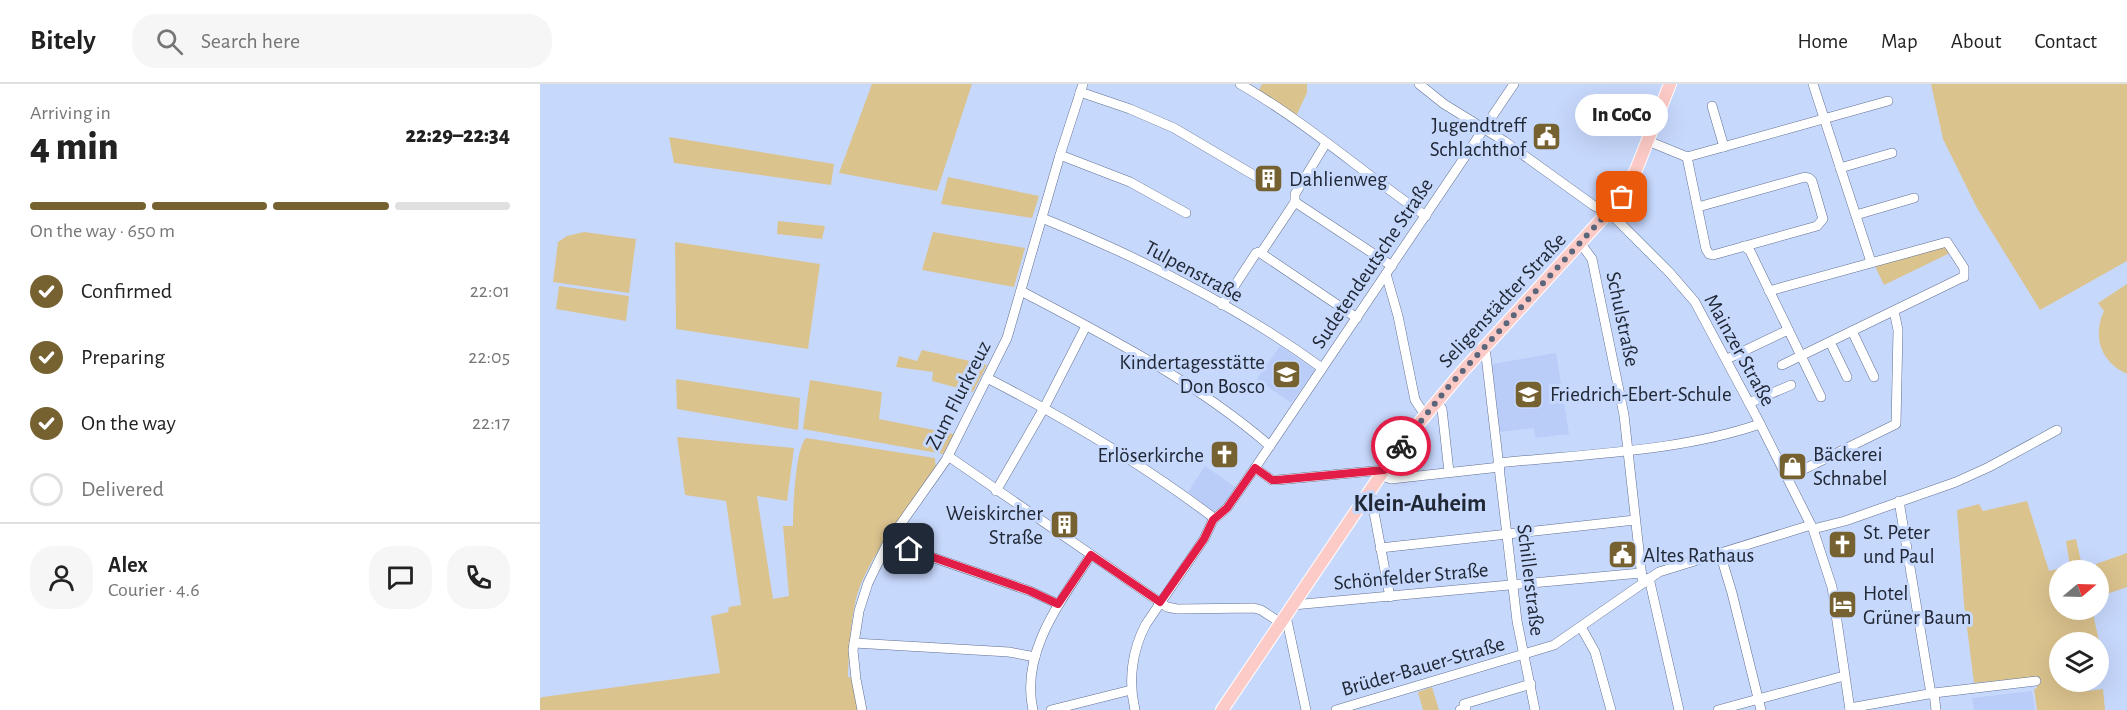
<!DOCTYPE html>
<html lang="en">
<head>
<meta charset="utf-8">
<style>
	:root { --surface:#fff; --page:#f6f6f6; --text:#222; --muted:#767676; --line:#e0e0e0; --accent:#766130 }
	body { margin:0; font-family:"Alegreya Sans",sans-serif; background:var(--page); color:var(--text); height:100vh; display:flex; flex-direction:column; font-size:22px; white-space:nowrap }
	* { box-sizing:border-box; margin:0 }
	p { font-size:20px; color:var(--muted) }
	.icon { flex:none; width:33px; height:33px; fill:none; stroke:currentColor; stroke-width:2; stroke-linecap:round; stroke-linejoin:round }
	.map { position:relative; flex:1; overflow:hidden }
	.details { display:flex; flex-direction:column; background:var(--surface); width:540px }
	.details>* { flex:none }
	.needle { width:39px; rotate:71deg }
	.buttons { position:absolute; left:1509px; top:476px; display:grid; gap:12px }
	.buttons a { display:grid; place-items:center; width:60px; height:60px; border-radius:50%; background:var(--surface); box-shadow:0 6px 24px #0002; font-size:30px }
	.pin { position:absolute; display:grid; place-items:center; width:51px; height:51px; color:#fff; margin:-26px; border-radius:12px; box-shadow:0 3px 9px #0006 }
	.courier { position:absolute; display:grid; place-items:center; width:60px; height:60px; margin:-30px; border:4px solid #e11d48; border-radius:50%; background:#fff; color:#222; box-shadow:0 2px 8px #0007 }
	.bubble { position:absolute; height:42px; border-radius:21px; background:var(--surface); box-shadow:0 6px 24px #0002; font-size:20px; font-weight:800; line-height:42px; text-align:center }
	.headline em { font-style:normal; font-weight:800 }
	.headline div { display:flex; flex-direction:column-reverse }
	.headline { display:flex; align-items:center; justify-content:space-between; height:102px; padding:0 30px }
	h1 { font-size:39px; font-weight:800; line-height:45px }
	.bar { display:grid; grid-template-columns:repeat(4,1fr); gap:9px 6px; align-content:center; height:72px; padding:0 30px }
	.bar i { height:8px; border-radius:4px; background:var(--line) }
	.bar .current { background:var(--accent) }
	.bar p { grid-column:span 4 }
	.line { display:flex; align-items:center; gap:15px; padding:0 30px; border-top:2px solid var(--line) }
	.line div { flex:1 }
	.round { display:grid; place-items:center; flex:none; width:63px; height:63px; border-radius:24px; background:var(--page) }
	ol { padding:0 30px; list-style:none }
	li { display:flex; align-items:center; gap:18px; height:66px }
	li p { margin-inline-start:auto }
	li .icon { padding:6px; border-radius:50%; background:var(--accent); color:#fff; stroke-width:4 }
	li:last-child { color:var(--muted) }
	li i { width:33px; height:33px; border:3px solid var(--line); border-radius:50% }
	header { display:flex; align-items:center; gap:36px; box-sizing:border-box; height:84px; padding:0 30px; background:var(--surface); border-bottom:2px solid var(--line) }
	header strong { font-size:28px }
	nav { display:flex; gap:33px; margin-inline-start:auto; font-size:21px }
	.search { width:420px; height:54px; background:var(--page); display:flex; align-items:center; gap:15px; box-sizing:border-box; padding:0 21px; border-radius:24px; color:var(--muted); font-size:22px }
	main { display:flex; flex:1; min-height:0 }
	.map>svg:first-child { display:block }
	.built { fill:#b9cdf8 }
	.green { fill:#dbc38e }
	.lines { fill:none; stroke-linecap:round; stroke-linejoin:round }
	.minor-casing { stroke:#617091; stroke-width:10 }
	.major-casing { stroke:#fff; stroke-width:14 }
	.minor { stroke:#fff; stroke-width:9 }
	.major { stroke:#fdcbc7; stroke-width:12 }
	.done { stroke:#5b667b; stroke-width:6; stroke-dasharray:0 10.8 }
	.route { stroke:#e11d48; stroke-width:8 }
	.labels { text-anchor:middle; stroke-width:6; stroke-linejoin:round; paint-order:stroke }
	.poi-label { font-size:21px; fill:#212835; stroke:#c7d8fd; text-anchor:start }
	.street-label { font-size:21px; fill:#212835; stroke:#c7d8fd }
	.quarter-label { font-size:24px; font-weight:bold; fill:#212835; stroke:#c7d8fd }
</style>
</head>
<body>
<header>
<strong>Bitely</strong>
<div class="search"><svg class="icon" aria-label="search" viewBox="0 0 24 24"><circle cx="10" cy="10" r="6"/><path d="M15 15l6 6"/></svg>Search here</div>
<nav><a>Home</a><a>Map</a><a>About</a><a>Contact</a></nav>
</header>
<main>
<section class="details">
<div class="headline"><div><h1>4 min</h1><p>Arriving in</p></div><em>22:29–22:34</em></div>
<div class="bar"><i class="current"></i><i class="current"></i><i class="current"></i><i></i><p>On the way · 650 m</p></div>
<ol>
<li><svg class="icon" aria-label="check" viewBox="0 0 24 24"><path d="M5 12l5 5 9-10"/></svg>Confirmed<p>22:01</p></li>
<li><svg class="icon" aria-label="check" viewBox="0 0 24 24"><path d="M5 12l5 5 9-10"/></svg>Preparing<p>22:05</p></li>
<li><svg class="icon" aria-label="check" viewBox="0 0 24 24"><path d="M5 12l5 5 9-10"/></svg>On the way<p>22:17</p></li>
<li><i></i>Delivered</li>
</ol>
<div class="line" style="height:108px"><a class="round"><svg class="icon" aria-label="person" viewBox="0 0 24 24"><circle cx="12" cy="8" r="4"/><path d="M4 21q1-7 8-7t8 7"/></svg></a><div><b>Alex</b><p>Courier · 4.6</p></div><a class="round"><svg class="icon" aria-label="chat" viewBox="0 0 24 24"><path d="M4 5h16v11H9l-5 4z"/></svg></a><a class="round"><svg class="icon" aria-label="phone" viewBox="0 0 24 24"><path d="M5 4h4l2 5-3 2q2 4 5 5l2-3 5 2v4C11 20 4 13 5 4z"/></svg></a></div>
</section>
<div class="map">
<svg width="1587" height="626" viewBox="0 0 1587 626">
	<rect width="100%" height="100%" fill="#c7d8fd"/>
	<g class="built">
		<path d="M740,262l35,24 -24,33 -34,-24z"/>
		<path d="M1016,269l13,81 -34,4 -1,-10 -34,4 -8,-68z"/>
		<path d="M665,382l32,22 -15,19 -9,4 -25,-19z"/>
		<path d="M1492,607l3,19h-61l-2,-12z"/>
	</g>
	<g class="green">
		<path d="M332,0h100l-35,107 -98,-18z"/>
		<path d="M722,0h45v9l-11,23 -37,-26z"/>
		<path d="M1391,0h196v177l-87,49 -63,-102 -34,-69z"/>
		<path d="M129,53l165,27 -3,21 -157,-22z"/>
		<path d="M408,93l91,19 -7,22 -91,-14z"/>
		<path d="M238,137l47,5 -3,13 -45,-5z"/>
		<path d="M44,148l52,7 -7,54 -76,-11 5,-40 9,-6z"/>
		<path d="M393,148l92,16 -11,39 -92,-17z"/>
		<path d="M135,158l145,22 -12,85 -132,-20z"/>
		<path d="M1405,160l5,9 -66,32 -10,-21z"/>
		<path d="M1587,200v90c-26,-12 -35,-37 -23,-63l-6,-8z"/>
		<path d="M19,202l70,10 -3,25 -70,-12z"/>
		<path d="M382,266l65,15 -14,27 -41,-11 1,-9 -37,-5 3,-11 18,5z"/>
		<path d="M136,295l124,19 -2,32 -121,-21z"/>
		<path d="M270,296l72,12 -3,27 75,15 -11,20 -140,-25z"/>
		<path d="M137,353l117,11 -7,53 -30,-5 16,103 16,-3 -6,-70h10c0,-17 2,-77 13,-88l129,20 1,13c-26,36 -69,85 -80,128 -6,26 -7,52 -8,78h3l7,33h-318v-12l3,-1 177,-24 -9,-57 17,-4 1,-5 12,-2 -15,-104 -41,-6z"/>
		<path d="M1487,417l22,70 21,-5 -4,-25 10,-2 7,31h-23v39h32l8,37 -1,1 -1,-5h-38v39h25l2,10 16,-2 2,21h-68l-3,-21 3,-1 -2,-11 -61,6 -10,-79 -7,-94 22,-6 4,7z"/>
		<path d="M1587,469v34l-26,9 -2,-6 -1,-20h-3l1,-6z"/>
		<path d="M892,603l7,23h-16l-5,-18z"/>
	</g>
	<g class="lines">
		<defs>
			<g id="minor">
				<path d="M700,0c66,38 123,89 186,132"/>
				<path d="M879,0l25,20 60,37 89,64 20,11 57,57 25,29 60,112 58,115 19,58 18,123"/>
				<path d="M1273,0l58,178"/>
				<path d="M540,8l50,17 44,19 83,49"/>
				<path d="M1172,22l12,41"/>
				<path d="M1108,57l39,16 201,-56"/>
				<path d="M520,71l70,27 56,31"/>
				<path d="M1147,73l19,92 3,5 4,1 104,-29 6,-7 -11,-38 -3,-3 -4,-1 -107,30"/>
				<path d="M1300,84l52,-15"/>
				<path d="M755,118l97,64"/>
				<path d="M755,118v-8l31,-51"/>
				<path d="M1316,131l58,-17"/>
				<path d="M502,134c97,39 195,88 280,150"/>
				<path d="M1041,160l11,15 32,156 18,163"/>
				<path d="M1204,162l6,5 71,146"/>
				<path d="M721,169l34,-51"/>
				<path d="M846,190l12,42 17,84 10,15"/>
				<path d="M481,207c87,46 174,90 249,155"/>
				<path d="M1229,207l178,-49 17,26v9l-3,1 -179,87"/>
				<path d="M682,221l34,-52 3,-1 98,66"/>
				<path d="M1312,247l22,46"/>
				<path d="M1290,258l17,35"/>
				<path d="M945,263l32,274 18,89"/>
				<path d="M1187,275l61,-29"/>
				<path d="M447,294c82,42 154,85 227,140"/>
				<path d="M896,317l6,8 7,63"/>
				<path d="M1209,319l42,-18"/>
				<path d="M408,372l219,151 10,2 77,-1 7,2 20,13"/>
				<path d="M958,379c86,-9 180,-11 262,-39"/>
				<path d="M715,384l17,12h5l107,-10"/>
				<path d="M840,391l11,4 109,-12"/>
				<path d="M1248,393l108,-53 2,-94 -4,-19"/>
				<path d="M456,407l48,-83 42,-82"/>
				<path d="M830,407l20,106"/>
				<path d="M1359,417l32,193"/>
				<path d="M1273,445l32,-8 111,-39 33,-15 68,-37"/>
				<path d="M348,458l142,49 28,13"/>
				<path d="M840,464l255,-28"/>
				<path d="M1180,469l12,40 29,117"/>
				<path d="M1109,494l30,132"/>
				<path d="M753,521l348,-32"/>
				<path d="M746,532l20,94"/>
				<path d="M1041,543l14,25 16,58"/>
				<path d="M314,559l155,9 26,5"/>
				<path d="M1394,609l2,17"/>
				<path d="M1310,624l84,-15 102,-12"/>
				<path d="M322,626l-6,-31 -3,-29 6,-39 9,-28 20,-41 58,-82 61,-122 53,-183 23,-71"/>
				<path d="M493,626c-13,-58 28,-109 58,-155"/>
				<path d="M511,626l80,-20"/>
				<path d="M595,626c-7,-29 -3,-60 11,-86l58,-85 9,-19 14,-12 28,-40 259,-384"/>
				<path d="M796,626l218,-65 105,-73 152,-47"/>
				<path d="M920,626l6,-2 -2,-4 67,-20"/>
				<path d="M1178,626l126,-34"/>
			</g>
			<path id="major" d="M682,626l162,-240 30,-41 47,-56 161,-176 14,-27 34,-86"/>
		</defs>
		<use href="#minor" class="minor-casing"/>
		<use href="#major" class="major-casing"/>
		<use href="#minor" class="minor"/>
		<use href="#major" class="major"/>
	</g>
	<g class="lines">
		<path class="done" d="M861,362l48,-60 173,-189"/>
		<path class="route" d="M369,465l121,42 28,13 33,-49 69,47 44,-63 9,-19 14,-12 28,-40 17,12h5l107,-10 17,-24"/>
	</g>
	<defs>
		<symbol id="civic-square" viewBox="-11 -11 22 22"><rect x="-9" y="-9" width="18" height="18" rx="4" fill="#766130" stroke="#c7d8fd"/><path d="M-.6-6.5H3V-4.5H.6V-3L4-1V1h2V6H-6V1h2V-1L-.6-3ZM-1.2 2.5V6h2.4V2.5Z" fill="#fff"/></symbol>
		<symbol id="building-square" viewBox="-11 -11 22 22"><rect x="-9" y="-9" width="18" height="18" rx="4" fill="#766130" stroke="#c7d8fd"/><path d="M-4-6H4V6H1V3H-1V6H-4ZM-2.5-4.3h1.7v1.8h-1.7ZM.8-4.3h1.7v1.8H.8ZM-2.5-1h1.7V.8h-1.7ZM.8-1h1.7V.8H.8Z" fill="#fff"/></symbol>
		<symbol id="school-square" viewBox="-11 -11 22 22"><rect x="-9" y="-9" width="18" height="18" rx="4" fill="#766130" stroke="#c7d8fd"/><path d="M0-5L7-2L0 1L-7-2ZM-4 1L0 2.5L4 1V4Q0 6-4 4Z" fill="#fff"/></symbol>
		<symbol id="church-square" viewBox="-11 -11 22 22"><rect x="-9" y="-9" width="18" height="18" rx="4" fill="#766130" stroke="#c7d8fd"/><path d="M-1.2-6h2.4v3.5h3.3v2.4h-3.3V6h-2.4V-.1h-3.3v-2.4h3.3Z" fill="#fff"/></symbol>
		<symbol id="shop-square" viewBox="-11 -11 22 22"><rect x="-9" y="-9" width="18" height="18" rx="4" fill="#766130" stroke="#c7d8fd"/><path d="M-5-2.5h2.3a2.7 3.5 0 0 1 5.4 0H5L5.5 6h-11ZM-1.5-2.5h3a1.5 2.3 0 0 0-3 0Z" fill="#fff"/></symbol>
		<symbol id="hotel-square" viewBox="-11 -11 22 22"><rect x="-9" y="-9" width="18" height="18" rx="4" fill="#766130" stroke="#c7d8fd"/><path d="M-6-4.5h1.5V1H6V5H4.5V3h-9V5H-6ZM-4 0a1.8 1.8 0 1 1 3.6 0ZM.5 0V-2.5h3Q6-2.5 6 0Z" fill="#fff"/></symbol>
	</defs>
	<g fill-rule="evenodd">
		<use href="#civic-square" x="990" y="36" width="33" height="33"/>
		<use href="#building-square" x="712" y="78" width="33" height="33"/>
		<use href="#school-square" x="730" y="274" width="33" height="33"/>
		<use href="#school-square" x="972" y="294" width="33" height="33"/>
		<use href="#church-square" x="668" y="354" width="33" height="33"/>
		<use href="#shop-square" x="1236" y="366" width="33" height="33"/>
		<use href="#building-square" x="508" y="424" width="33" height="33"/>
		<use href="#church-square" x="1286" y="444" width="33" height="33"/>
		<use href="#civic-square" x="1066" y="454" width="33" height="33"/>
		<use href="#hotel-square" x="1286" y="504" width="33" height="33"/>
	</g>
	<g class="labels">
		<g class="poi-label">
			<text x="986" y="48" text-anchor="end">Jugendtreff<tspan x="986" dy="24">Schlachthof</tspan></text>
			<text x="749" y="102">Dahlienweg</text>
			<text x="725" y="285" text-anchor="end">Kindertagesstätte<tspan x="725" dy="24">Don Bosco</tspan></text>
			<text x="1010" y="317">Friedrich-Ebert-Schule</text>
			<text x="1273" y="377">Bäckerei<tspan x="1273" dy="24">Schnabel</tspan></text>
			<text x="664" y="378" text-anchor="end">Erlöserkirche</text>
			<text x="503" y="436" text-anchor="end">Weiskircher<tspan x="503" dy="24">Straße</tspan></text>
			<text x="1323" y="455">St. Peter<tspan x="1323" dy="24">und Paul</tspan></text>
			<text x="1103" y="478">Altes Rathaus</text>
			<text x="1323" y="516">Hotel<tspan x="1323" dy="24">Grüner Baum</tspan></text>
		</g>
		<g class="street-label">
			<text transform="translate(832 179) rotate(-56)" y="7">Sudetendeutsche Straße</text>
			<text transform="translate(654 187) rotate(28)" y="7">Tulpenstraße</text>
			<text transform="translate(962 216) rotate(-47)" y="7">Seligenstädter Straße</text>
			<text transform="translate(1083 235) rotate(78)" y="7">Schulstraße</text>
			<text transform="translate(1200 266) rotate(61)" y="7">Mainzer Straße</text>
			<text transform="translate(418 311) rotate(-63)" y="7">Zum Flurkreuz</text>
			<text transform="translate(871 492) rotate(-5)" y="7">Schönfelder Straße</text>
			<text transform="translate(991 496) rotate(83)" y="7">Schillerstraße</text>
			<text transform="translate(883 582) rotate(-16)" y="7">Brüder-Bauer-Straße</text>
		</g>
		<g class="quarter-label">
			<text x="880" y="427">Klein-Auheim</text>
		</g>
	</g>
</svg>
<div class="buttons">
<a><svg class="needle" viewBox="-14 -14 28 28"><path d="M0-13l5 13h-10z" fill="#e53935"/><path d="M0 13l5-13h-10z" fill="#767676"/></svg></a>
<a><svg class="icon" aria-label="layers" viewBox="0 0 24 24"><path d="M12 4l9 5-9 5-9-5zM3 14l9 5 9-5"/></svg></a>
</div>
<div class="pin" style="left:1082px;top:113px;background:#ea580c"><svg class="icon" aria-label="bag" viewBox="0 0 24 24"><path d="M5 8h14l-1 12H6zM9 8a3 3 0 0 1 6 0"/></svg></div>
<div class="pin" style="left:369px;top:465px;background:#1f2937"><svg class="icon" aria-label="home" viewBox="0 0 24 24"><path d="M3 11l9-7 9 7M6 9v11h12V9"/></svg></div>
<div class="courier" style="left:861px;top:362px"><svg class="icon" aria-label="bike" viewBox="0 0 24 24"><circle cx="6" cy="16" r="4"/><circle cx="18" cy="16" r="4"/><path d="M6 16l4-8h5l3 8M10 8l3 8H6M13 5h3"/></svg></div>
<div class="bubble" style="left:1035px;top:10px;width:93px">In CoCo</div>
</div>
</main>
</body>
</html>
